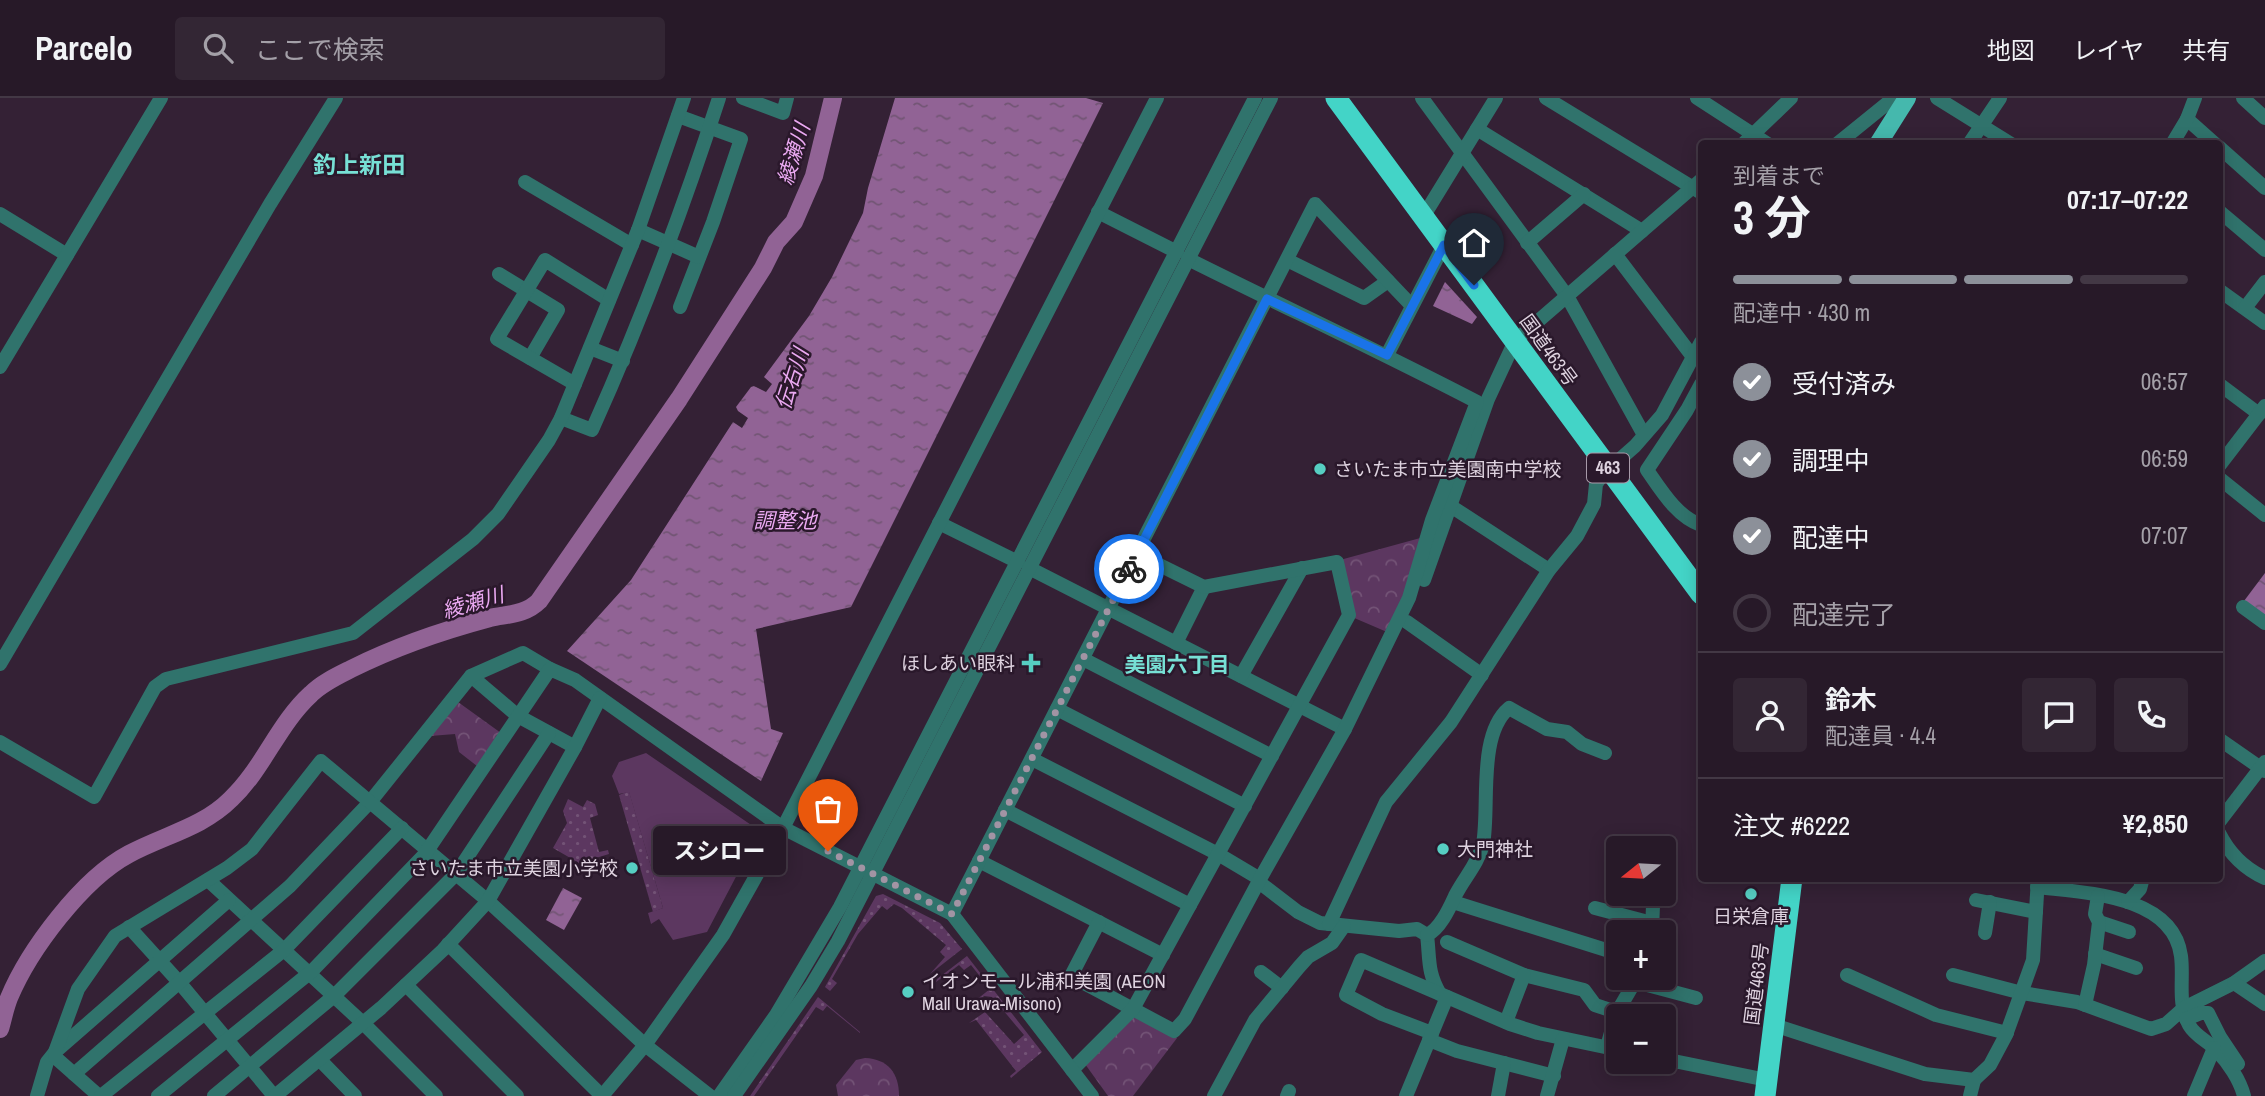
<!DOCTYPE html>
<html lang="ja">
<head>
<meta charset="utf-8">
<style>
	:root { --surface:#271928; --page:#332634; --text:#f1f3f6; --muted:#a4a0a8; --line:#433845; --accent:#8c9099 }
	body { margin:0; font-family:"Archivo Narrow","Noto Sans JP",sans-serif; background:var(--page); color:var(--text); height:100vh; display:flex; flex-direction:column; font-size:26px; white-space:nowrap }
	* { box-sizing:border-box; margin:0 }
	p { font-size:23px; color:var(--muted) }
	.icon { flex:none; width:38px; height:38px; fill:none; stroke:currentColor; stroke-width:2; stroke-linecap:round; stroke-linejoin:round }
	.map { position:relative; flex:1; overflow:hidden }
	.panel { position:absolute; left:1698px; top:42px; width:525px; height:742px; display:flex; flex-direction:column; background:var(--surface); border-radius:7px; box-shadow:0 4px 18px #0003,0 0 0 2px var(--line) }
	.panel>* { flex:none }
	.needle { width:46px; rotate:252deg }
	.buttons { position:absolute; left:1606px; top:738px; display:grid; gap:14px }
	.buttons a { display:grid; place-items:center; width:70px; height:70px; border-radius:7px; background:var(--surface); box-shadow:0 4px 18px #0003,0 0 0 2px var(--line); font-size:35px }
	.pin { position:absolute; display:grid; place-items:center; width:60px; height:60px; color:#fff; margin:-72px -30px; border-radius:50% 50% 50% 0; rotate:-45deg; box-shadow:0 0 7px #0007 }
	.pin .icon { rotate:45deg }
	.courier { position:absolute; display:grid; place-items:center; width:70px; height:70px; margin:-35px; border:5px solid #1a73e8; border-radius:50%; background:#fff; color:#222; box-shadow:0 2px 9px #0007 }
	.bubble { position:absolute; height:49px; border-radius:7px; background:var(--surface); box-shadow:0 4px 18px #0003,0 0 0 2px var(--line); font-size:23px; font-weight:700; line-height:49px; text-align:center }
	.overview em { font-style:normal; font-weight:700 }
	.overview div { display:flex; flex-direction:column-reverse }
	.overview { display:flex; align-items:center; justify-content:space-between; height:119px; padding:0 35px }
	h1 { font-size:46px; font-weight:700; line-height:52px }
	.bar { display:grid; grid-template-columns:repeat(4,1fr); gap:10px 7px; align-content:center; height:84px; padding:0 35px }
	.bar i { height:9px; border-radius:5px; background:var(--line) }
	.bar .current { background:var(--accent) }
	.bar p { grid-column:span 4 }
	.line { display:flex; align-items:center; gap:18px; padding:0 35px; border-top:2px solid var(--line) }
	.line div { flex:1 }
	.round { display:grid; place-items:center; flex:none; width:74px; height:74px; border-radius:7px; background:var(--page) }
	ol { padding:0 35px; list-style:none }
	li { display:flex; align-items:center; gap:21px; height:77px }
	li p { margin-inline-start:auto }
	li .icon { padding:7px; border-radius:50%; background:var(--accent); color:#fff; stroke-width:4 }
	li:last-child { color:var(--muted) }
	li i { width:38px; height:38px; border:4px solid var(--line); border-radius:50% }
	header { display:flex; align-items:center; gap:42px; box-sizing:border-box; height:98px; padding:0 35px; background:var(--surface); border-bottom:2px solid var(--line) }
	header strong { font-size:33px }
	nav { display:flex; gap:38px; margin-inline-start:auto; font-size:24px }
	.search { width:490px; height:63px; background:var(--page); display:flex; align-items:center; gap:18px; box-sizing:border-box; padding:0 24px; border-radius:7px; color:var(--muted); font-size:26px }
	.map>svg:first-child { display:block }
	.grass { fill:url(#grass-dots) }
	.park { fill:url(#park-crowns) }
	.pitch { fill:#5c3760 }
	.water { fill:url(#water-ripples) }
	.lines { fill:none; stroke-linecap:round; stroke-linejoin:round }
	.river { stroke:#916395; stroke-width:18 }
	.minor { stroke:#30736c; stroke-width:14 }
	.major { stroke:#45b8ad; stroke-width:18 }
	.highway { stroke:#43d4c7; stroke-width:21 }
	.done { stroke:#a294a4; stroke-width:7; stroke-dasharray:0 12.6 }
	.route { stroke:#1a73e8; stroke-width:9 }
	.poi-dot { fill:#56cec2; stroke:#2a182b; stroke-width:2.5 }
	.labels { text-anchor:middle; stroke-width:5; stroke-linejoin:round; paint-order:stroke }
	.shield { fill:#2a182b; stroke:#a89aa9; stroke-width:2 }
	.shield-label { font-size:18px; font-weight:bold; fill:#ded2df }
	.street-label { font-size:19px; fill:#ded2df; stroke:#2a182b }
	.poi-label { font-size:19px; fill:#ded2df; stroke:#2a182b; text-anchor:start }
	.water-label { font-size:21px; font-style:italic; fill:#eba9f2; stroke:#2a182b }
	.neighbourhood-label { font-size:21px; font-weight:bold; fill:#77e0d5; stroke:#2a182b }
	.quarter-label { font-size:23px; font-weight:bold; fill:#77e0d5; stroke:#2a182b }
</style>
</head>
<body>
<header>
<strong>Parcelo</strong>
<div class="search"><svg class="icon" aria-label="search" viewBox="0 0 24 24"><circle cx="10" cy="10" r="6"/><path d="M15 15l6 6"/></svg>ここで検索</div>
<nav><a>地図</a><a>レイヤ</a><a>共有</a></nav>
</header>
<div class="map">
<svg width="2265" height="998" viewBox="0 0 2265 998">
	<defs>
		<pattern id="grass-dots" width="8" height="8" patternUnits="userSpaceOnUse" patternTransform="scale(1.75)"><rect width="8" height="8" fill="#5c3760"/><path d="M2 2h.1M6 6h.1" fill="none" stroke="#735376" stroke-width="1.8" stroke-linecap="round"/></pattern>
		<pattern id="park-crowns" width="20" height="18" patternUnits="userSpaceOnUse" patternTransform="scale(1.75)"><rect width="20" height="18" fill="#5c3760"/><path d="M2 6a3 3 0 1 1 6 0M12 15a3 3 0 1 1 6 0" fill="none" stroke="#735376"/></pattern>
		<pattern id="water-ripples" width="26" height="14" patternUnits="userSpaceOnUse" patternTransform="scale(1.75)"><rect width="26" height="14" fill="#916395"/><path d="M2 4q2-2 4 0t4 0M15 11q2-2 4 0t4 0" fill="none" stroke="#725574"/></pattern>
	</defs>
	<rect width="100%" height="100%" fill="#342135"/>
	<g class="grass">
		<path d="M629,693l34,117 -10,4 -34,-117z"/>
		<path d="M568,701l15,8 4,-7 8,4 3,11 -8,3 9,34 9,-2 1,4 -30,9 -26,-15 14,-25 -4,-12z"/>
		<path d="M883,796l57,29 22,26 -32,25 15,-17 -5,-5 6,-7 -44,-37 -8,-4 -7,6 -5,-4 -24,28 -26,45 5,4 -7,8 -5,-4 51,-91z"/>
		<path d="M967,858l75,96 -31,26 -1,-2 6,-5 -40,-51 -7,3 16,-11 29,32 10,-9 -32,-38 -8,-1 -23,16 29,-23 -19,-24 -7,5 -5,-5 -23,17 1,-3z"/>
		<path d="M818,899l42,35v1l-33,-27 -4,5 -7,-4 -62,89h-4z"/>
	</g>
	<g class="park">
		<path d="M1424,439l-19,61 -18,34 -35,-15 -12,-57z"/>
		<path d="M458,604l43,31 -24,33 -18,-14 -4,-18 -25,2z"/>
		<path d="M1134,915l43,25 -44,58h-25l-23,-32z"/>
		<path d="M865,960c23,1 34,15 34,38h-61l-2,-11 20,-25z"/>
	</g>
	<path class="pitch" d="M646,655l114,78 -53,101 -34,8 -14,-21 -8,5 -3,-11 15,-5 -34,-116 -10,2 -7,-18 7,-14z"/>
	<g class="water">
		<path d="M895,0h191l17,5 -252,504 -95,22 15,100 12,4 -22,48 -194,-130 64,-71 102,-158 9,6 6,-10 -10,-7 -2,-4 15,-20 3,-1 12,6 6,-8 -8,-7 45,-61 23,-39 31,-64 5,-25z"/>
		<path d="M1445,184l32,35 -5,7 -39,-18z"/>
		<path d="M2265,475v43l-21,-15z"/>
		<path d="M563,790l19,10 -18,32 -18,-10z"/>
	</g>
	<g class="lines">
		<path class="river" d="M0,931c3,-10 5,-21 9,-31 20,-48 73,-119 120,-144 35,-19 73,-26 102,-55 32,-30 47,-75 80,-105 11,-11 26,-18 40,-25 42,-21 94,-39 139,-51 18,-4 35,-3 49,-17l140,-202 84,-131 13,-26 18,-20 20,-46 19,-78"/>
		<g class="minor">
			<path d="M743,0l40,15 4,-15"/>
			<path d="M1422,0l145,198 77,139"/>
			<path d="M1546,0l154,94"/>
			<path d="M1697,0l71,46"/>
			<path d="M1937,0l74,46"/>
			<path d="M2243,0l22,20"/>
			<path d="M678,18l63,23 -28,83 -33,85"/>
			<path d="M2187,21l28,25"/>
			<path d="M1477,31l165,102"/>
			<path d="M1743,46l48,-46"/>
			<path d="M1837,46l53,-43 17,-3"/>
			<path d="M1969,46l31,-46"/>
			<path d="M2172,46l15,-25 8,-21"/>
			<path d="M2219,49l46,41"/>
			<path d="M525,84l107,63"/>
			<path d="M2219,113l46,39"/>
			<path d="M1098,114l79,40"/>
			<path d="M0,116l67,41"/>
			<path d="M1423,119l73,-119"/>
			<path d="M638,132l61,27"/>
			<path d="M1527,145l57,-49"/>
			<path d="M1615,156l78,103"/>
			<path d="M1287,162l77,38 24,-17"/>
			<path d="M499,176l59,36 -28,48"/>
			<path d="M2219,192l46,33"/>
			<path d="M2245,210l20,-26"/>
			<path d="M590,250l33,13"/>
			<path d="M1387,257l57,-110"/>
			<path d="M0,269l161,-269"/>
			<path d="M575,286l-78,-45 48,-79 64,40"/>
			<path d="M1701,286l-14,26 -40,60c14,20 30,47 54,55"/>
			<path d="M2219,286l40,30"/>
			<path d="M561,320l31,12c49,-109 90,-218 127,-332"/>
			<path d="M2219,368l46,-60"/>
			<path d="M2219,380l46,37"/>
			<path d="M1449,407l100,65"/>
			<path d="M939,425l79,39"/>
			<path d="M1029,470l316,161"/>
			<path d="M1424,482l64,-181 27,-58 186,-161"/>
			<path d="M2243,509l22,16"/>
			<path d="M1407,524l75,53"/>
			<path d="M1176,545l28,-56"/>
			<path d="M1083,561l189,97"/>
			<path d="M0,566l270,-460 66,-106"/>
			<path d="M471,578l47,40 57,31"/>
			<path d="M1241,578l61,-108"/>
			<path d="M1057,611l188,97"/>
			<path d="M2219,641l46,32"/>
			<path d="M0,644l94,55 61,-110 11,-8 187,-46 120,-94 25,-25 51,-74 12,-22 77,-188 46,-132"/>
			<path d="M1032,661l186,95 42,25"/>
			<path d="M1005,712l185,95"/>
			<path d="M2219,724l46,-60"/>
			<path d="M2219,735c10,20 26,36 46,45"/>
			<path d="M979,763l184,94"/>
			<path d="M208,782l156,144 72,72"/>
			<path d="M1264,788l34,26 22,11 79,8 18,-2 10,6c3,24 0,37 13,59"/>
			<path d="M2037,789c48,6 136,8 144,69 3,23 -4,47 8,69 7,12 19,16 27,25 12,12 24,30 28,46"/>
			<path d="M1976,802l60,12"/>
			<path d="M1453,804l166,52"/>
			<path d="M2128,804l12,-13 3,-11"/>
			<path d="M1595,810l57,15"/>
			<path d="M952,816l363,-710 97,102"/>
			<path d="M1099,824l-28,54 103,55 11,-12 75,-140 85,-150 64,-131 23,-78 45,-118c-96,-50 -193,-95 -289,-143"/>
			<path d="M2099,824l30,10"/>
			<path d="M1329,826l57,-122 65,-80 98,-152 28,-34 17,-32 2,-20 6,-9 33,-29 27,-31 39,-73"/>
			<path d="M129,829l50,55 95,114"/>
			<path d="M1652,833l1,-26"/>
			<path d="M1985,835l5,-31"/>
			<path d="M1427,837c13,-6 22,-26 28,-39 9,-18 23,-32 28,-52 7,-37 -6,-109 26,-136l38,21 20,3 15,12 23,9"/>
			<path d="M1447,844l77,33 60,15 11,15 21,7"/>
			<path d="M448,846l154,152"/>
			<path d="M2095,856l41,14"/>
			<path d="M1261,874l21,16"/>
			<path d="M1847,877l89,40 71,18"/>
			<path d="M1953,877l69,18 55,9 74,27 15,-5 18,-16 50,-25 31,-22"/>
			<path d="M1636,884l60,16"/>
			<path d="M2234,885l31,21"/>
			<path d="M406,887l111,111"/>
			<path d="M2085,907l9,-40 5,-43 -4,-8 3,-18"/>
			<path d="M2186,921l15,-6h7l12,24 18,27"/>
			<path d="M1506,924l18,-47"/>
			<path d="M1774,927l151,49 49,6 16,-15 16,-30 27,-75 5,-82"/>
			<path d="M1432,935l-50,-19 -36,-19 15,-35 149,64 28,9 81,17"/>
			<path d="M1429,942l28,11 97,25"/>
			<path d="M1607,949l9,-33 21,-36"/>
			<path d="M1664,961l103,21"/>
			<path d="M320,962l35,36"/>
			<path d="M1072,972l61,-61 216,-394 -12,-53 -133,25 -67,-33"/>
			<path d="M74,976l216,-188 80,-84 101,-126 52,-23 27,16"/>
			<path d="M37,998l10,-34 8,-10 174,-152"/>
			<path d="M99,998l-43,-38 -1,-6 23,-63 37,-53 112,-68 25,-19 69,-88 167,140 157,144 65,51"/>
			<path d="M101,998l183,-146 118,-122"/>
			<path d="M158,998l154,-125 113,-117 125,-185 25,11 208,148 169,86 140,182"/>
			<path d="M214,998l120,-100 122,-122 93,-141"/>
			<path d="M275,998l106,-88 62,-58 45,-49 87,-154 25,-49"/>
			<path d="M602,998l43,-51 78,-110 60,-107 374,-730"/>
			<path d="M719,998l57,-81 64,-108 415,-809"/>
			<path d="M734,998l77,-110 27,-45 433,-843"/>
			<path d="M1214,998l41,-76 44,-53 9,-10 24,-14 12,-17"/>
			<path d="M1287,998l2,-5"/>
			<path d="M1406,998l41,-99"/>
			<path d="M1498,998l6,-33"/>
			<path d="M1547,998l16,-57"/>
			<path d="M1970,998l4,-16"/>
			<path d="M2194,998l20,-48"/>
		</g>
		<path class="major" d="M1878,46l29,-46"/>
		<g class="highway">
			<path d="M1336,0l365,496"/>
			<path d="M1765,998l27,-218"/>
		</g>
	</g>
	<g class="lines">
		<path class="done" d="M828,753l124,63 177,-345"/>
		<path class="route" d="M1129,471l138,-270 120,56 57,-110 30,40"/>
	</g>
	<g class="poi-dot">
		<circle cx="1320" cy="371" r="7"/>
		<path d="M1027.5 554.5h7v7h7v7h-7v7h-7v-7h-7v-7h7z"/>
		<circle cx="1443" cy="751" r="7"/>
		<circle cx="632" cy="770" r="7"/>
		<circle cx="1751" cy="796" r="7"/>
		<circle cx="908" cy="894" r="7"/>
	</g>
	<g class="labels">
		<rect class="shield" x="1587" y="355.5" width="42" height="29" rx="5"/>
		<g class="shield-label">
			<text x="1608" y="376">463</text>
		</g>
		<g class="street-label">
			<text transform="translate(1549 252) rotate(54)" y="7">国道463号</text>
			<text transform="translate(1756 886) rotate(-83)" y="7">国道463号</text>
		</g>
		<g class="poi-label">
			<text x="1334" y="378">さいたま市立美園南中学校</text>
			<text x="1015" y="572" text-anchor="end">ほしあい眼科</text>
			<text x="1457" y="758">大門神社</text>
			<text x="618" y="777" text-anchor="end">さいたま市立美園小学校</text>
			<text x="1751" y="825" text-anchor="middle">日栄倉庫</text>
			<text x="922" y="890">イオンモール浦和美園 (AEON<tspan x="922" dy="22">Mall Urawa-Misono)</tspan></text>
		</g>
		<g class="water-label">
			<text transform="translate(794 56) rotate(-73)" y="7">綾瀬川</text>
			<text transform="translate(792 281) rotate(-72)" y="7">伝右川</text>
			<text x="785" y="430">調整池</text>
			<text transform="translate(473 505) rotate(-16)" y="7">綾瀬川</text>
		</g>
		<g class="neighbourhood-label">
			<text x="1177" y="574">美園六丁目</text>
		</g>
		<g class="quarter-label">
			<text x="359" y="75">釣上新田</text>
		</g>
	</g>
</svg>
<div class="buttons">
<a><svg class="needle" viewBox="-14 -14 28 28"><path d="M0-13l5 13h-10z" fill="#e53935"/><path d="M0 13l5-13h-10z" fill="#a4a0a8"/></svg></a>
<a>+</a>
<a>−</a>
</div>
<div class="pin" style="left:828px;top:753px;background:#ea580c"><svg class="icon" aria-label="bag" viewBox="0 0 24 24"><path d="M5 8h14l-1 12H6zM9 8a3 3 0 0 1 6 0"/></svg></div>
<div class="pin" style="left:1474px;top:187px;background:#1f2937"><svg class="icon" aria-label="home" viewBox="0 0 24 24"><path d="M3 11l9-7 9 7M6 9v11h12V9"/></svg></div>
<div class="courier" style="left:1129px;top:471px"><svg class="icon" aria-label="bike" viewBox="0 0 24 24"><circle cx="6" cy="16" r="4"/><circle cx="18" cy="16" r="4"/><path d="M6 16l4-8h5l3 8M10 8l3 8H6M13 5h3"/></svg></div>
<div class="bubble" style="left:653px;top:728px;width:133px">スシロー</div>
<section class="panel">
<div class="overview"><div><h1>3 分</h1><p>到着まで</p></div><em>07:17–07:22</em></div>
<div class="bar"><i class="current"></i><i class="current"></i><i class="current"></i><i></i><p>配達中 · 430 m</p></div>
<ol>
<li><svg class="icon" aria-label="check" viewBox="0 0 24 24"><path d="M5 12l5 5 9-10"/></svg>受付済み<p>06:57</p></li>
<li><svg class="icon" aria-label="check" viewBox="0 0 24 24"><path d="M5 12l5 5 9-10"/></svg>調理中<p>06:59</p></li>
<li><svg class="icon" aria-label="check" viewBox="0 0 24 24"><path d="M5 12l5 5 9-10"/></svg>配達中<p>07:07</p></li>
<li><i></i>配達完了</li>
</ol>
<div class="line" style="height:126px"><a class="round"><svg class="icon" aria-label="person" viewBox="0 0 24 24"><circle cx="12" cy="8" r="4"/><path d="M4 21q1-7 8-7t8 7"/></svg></a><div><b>鈴木</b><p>配達員 · 4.4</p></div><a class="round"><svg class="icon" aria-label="chat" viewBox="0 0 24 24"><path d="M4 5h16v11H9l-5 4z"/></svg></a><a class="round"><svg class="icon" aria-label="phone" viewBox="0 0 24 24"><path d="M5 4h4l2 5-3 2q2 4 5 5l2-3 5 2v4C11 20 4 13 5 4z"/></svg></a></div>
<div class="line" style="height:91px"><div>注文 #6222</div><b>¥2,850</b></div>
</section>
</div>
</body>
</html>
